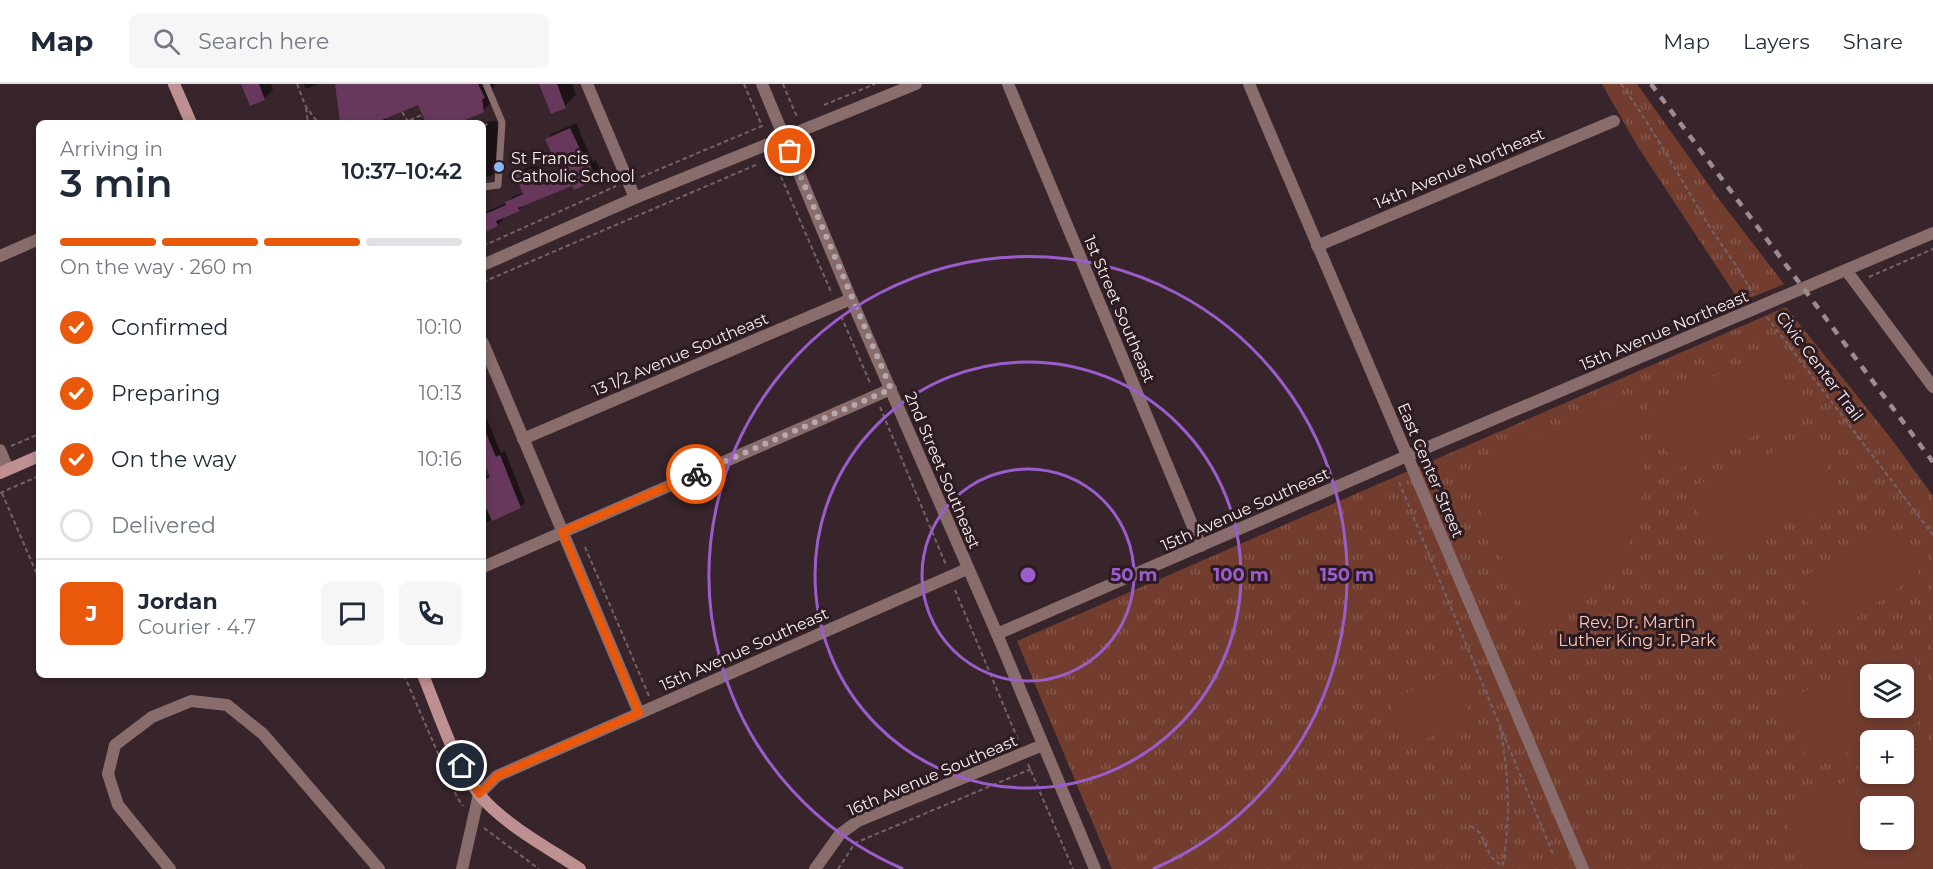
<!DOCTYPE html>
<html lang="en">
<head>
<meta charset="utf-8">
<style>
	:root { --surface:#fff; --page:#f6f6f7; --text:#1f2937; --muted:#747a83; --line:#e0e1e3; --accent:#ea580c }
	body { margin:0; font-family:Montserrat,sans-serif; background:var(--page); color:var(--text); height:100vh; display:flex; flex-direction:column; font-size:22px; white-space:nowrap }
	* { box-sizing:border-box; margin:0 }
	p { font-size:20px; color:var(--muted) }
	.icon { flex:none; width:33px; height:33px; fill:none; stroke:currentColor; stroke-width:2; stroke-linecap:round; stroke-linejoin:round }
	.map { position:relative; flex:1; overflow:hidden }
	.side { position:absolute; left:36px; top:36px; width:450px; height:558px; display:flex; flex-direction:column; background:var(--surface); border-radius:9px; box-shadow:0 3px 9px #0003 }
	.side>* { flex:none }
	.controls { position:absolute; left:1860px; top:580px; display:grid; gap:12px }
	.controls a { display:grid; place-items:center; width:54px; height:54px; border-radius:9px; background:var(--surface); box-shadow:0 3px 9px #0003; font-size:30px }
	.pin { position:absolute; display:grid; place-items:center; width:51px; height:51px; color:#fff; margin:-26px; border:3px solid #fff; border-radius:50%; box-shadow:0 2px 6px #0007 }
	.courier { position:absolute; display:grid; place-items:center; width:60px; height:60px; margin:-30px; border:4px solid #ea580c; border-radius:50%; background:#fff; color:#222; box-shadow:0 2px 8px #0007 }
	.summary em { font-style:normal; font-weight:600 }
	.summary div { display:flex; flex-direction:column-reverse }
	.summary { display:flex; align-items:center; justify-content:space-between; height:102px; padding:0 24px }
	h1 { font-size:39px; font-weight:600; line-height:45px }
	.bar { display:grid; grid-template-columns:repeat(4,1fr); gap:9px 6px; align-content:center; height:72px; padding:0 24px }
	.bar i { height:8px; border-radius:4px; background:var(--line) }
	.bar .current { background:var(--accent) }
	.bar p { grid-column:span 4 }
	.line { display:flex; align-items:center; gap:15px; padding:0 24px; border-top:2px solid var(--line) }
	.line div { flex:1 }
	.round { display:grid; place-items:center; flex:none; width:63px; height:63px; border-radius:9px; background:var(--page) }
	ol { padding:0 24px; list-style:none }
	li { display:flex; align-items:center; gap:18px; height:66px }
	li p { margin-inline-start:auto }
	li .icon { padding:6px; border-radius:50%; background:var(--accent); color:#fff; stroke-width:4 }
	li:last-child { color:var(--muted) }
	li i { width:33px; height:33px; border:3px solid var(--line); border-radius:50% }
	header { display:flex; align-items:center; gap:36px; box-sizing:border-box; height:84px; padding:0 30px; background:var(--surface); border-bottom:2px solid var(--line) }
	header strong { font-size:28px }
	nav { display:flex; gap:33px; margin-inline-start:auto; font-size:21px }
	.search { width:420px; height:54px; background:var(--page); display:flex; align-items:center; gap:15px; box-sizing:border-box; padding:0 21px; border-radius:9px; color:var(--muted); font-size:22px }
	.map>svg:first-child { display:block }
	.grass { fill:url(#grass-tufts); fill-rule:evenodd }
	.garden { fill:#723d2e; fill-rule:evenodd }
	.shadow { fill:#0007 }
	.building { fill:#67385c }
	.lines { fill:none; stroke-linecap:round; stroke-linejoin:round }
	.path { stroke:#736368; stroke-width:2; stroke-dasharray:4.5 3; stroke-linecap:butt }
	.service { stroke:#896c6c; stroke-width:7 }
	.minor { stroke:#896c6c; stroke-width:12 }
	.tertiary { stroke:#896c6c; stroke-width:12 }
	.secondary { stroke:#be9091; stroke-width:12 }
	.rail { stroke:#9b8c90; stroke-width:4.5; stroke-dasharray:8 8; stroke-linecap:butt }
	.done { stroke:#b6a8ac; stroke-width:6; stroke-dasharray:0 10.8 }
	.route { stroke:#ea580c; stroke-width:8 }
	.ring { fill:none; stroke:#9b5dcc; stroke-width:3 }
	.poi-dot { fill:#8bbafc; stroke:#2c1c22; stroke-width:2 }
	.labels { text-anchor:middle; stroke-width:6; stroke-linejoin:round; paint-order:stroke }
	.poi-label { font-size:16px; fill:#fbeff2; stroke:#2c1c22; text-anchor:start }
	.street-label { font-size:16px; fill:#fbeff2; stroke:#2c1c22 }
	.park-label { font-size:16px; fill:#ffc7b7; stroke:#2c1c22 }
	.centre { fill:#9b5dcc; stroke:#2c1c22; stroke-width:3 }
	.ring-label { font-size:18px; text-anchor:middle; font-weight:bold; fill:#9b5dcc; stroke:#2c1c22; stroke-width:6; stroke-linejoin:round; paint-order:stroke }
</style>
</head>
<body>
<header>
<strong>Map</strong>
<div class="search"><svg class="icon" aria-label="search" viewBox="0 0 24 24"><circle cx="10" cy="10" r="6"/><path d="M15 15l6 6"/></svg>Search here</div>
<nav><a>Map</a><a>Layers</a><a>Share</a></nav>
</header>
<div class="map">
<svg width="1933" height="785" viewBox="0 0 1933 785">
	<defs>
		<pattern id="grass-tufts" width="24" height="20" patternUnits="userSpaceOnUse" patternTransform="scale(1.5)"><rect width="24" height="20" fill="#723d2e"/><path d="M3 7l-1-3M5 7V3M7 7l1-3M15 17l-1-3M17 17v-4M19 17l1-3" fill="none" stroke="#87594d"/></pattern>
	</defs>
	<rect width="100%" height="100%" fill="#37252b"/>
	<g class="grass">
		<path d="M1602,0h35l81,114 66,86 -44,18 -102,-155z"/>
		<path d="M1786,223l104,130 43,59v373h-821l-95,-228zM1870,591h34v33h-34zM1870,657h34v33h-34zM1870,723h34v33h-34z"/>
	</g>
	<g class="garden">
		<path d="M1772,267l28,65 -125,54 -28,-65z"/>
		<path d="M1624,314c7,18 16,37 18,57 7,55 -15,113 -62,146 -15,10 -33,17 -49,25l-63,-145 7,-21z"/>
		<path d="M1813,350l29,66 -126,55 -28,-66z"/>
		<path d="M1884,438l35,51 -89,63 -36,-52z"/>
		<path d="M1909,562l24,55v15l-57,25h-6v2l-59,26 -29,-68zM1870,591h34v33h-34z"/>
		<path d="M1451,589l21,45 -64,29 -20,-46z"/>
		<path d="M1933,658v127h-125l-27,-58 89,-41v4h34v-18zM1870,723h34v33h-34z"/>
	</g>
	<g class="shadow">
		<path d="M243,0h28l2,6 -9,9z"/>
		<path d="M304,0h13l-11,5z"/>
		<path d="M336,0h158l1,2 -2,2 1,11 -11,12 -28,12h-28l-8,-20 -33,14 1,6h-46z"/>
		<path d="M540,0h32l4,11 -11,11z"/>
		<path d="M497,37l6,44 -12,11 -8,1v-54h-3z"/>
		<path d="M576,39l17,39 3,-2 6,14 -6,5 -23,5 -48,20 -6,6 -17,7 1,2 -5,6 -15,6v-18l24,-10 5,-6 12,-5 -7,-17 5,-5 14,-6 7,17 19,-9 -15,-32 5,-6z"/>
		<path d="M483,321l2,5 -1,2 17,41 4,-2 20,51 -5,5 -37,17v-46l7,-3 -7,-19z"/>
	</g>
	<g class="building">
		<path d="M241,0h18l6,16 -15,6z"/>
		<path d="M335,0h143l7,14 -3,1 2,13 -26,11h-32l-8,-18 -43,18h-35z"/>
		<path d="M539,0h18l9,24 -15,6z"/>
		<path d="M570,44l18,38 2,-1 7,15 -23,10 -2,-4 -54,22 2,3 -24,10 2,5 -15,7v-18l23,-10 -1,-3 18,-8 -8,-19 16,-6 7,16 23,-11 -16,-35z"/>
		<path d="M483,342l13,31 4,-2 21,53 -29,13 -9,-20v-21l7,-3 -7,-17z"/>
	</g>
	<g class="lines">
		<g class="path">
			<path d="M297,0l8,21 13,18"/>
			<path d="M783,0l14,33"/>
			<path d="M1621,0c33,46 60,96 90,145 15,23 30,41 42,66"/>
			<path d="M824,21l51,-21"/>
			<path d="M306,24l2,15"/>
			<path d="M402,28l7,11"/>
			<path d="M403,39l19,-8"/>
			<path d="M483,41l7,-1"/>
			<path d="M772,72l60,138"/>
			<path d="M641,93l121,-51 -18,-42"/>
			<path d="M483,162l133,-60"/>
			<path d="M1869,193l64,-28"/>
			<path d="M483,198l275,-118"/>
			<path d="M841,232l30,69"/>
			<path d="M1767,233l166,218"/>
			<path d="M880,323l66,158"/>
			<path d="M11,362l28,-12"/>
			<path d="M1399,398l154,372"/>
			<path d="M0,409l39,-17"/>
			<path d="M2,409l37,86"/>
			<path d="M585,463l64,149"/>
			<path d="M955,506l64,152"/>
			<path d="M404,591l53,122 6,9"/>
			<path d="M1500,643c9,48 11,94 2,142"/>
			<path d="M1028,680l45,105"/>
			<path d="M1471,742l9,7 11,24 11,9"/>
			<path d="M484,744l55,41"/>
			<path d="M838,785l17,-26 176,-74"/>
		</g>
		<path class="service" d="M483,103l15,-2 4,-63 -16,-38"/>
		<g class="minor">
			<path d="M587,0l48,114"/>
			<path d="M1008,0l193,462"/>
			<path d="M1317,162l297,-125"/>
			<path d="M0,172l39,-17"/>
			<path d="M483,181l152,-67 281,-114"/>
			<path d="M1846,186l87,117"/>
			<path d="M483,259l156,370"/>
			<path d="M523,355l328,-140"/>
			<path d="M0,366l8,19"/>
			<path d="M483,483l408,-178"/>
			<path d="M997,550l98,235"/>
			<path d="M170,785l-52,-64 -10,-31 7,-29 37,-28 39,-16 36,4 36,29 116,135"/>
			<path d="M462,785l17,-75 18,-18 470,-207"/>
			<path d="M815,785l25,-35 18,-13 185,-76"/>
		</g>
		<g class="tertiary">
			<path d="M762,0l89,215 146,335 410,-178 526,-223"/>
			<path d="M1249,0l334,785"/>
		</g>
		<g class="secondary">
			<path d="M174,0l17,39"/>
			<path d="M0,389l39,-17"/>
			<path d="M423,591c16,38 34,98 63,127 25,26 64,47 94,67"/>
		</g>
		<path class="rail" d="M1651,0l282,378"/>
	</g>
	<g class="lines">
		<path class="done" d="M696,390l195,-85 -101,-238"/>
		<path class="route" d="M462,682l17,28 18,-18 142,-63 -77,-181 134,-58"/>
	</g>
	<g class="ring">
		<circle cx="1028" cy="491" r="106"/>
		<circle cx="1028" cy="491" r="213"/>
		<path d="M903 785A319 319 0 1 1 1153 785"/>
	</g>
	<circle class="poi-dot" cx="499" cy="83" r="6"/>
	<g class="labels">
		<g class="poi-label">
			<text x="511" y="80">St Francis<tspan x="511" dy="18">Catholic School</tspan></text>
		</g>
		<g class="street-label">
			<text transform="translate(1459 84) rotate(-23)" y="6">14th Avenue Northeast</text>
			<text transform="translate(1120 225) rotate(67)" y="6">1st Street Southeast</text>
			<text transform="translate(1664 246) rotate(-23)" y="6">15th Avenue Northeast</text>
			<text transform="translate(680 270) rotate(-23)" y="6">13 1/2 Avenue Southeast</text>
			<text transform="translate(1820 282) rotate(53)" y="6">Civic Center Trail</text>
			<text transform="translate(943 386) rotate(67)" y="6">2nd Street Southeast</text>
			<text transform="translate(1431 386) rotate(67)" y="6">East Center Street</text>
			<text transform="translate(1245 425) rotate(-24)" y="6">15th Avenue Southeast</text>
			<text transform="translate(744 565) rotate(-24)" y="6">15th Avenue Southeast</text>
			<text transform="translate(932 691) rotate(-23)" y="6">16th Avenue Southeast</text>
		</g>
		<g class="park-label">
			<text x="1637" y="544">Rev. Dr. Martin<tspan x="1637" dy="18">Luther King Jr. Park</tspan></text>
		</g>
	</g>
	<circle cx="1028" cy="491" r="9" class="centre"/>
	<g class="ring-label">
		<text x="1134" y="497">50 m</text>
		<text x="1241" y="497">100 m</text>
		<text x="1347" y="497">150 m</text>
	</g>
</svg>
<div class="controls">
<a><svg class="icon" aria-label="layers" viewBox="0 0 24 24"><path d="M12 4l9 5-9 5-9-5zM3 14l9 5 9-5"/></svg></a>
<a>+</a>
<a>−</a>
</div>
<div class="pin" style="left:790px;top:67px;background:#ea580c"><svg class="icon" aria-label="bag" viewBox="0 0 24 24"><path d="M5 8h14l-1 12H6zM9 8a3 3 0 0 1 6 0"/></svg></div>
<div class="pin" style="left:462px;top:682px;background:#1f2937"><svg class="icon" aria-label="home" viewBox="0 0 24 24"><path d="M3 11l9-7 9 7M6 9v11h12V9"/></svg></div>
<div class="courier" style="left:696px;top:390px"><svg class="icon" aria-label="bike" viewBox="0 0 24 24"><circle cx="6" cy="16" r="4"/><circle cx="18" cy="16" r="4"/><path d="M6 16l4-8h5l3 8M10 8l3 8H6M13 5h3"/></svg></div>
<section class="side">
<div class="summary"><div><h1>3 min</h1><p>Arriving in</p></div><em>10:37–10:42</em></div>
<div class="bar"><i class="current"></i><i class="current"></i><i class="current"></i><i></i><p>On the way · 260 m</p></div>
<ol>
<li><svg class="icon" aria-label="check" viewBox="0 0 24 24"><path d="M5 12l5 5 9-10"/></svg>Confirmed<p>10:10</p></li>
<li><svg class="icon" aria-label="check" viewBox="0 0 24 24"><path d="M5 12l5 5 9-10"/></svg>Preparing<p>10:13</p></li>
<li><svg class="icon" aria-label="check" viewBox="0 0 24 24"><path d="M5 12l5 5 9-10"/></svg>On the way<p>10:16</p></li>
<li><i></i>Delivered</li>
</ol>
<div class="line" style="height:108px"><b class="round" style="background:var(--accent);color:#fff">J</b><div><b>Jordan</b><p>Courier · 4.7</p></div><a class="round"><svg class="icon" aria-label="chat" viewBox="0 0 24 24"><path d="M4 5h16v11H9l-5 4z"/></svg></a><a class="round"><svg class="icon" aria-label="phone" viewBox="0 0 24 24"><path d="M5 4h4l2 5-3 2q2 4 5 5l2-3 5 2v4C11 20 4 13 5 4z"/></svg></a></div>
</section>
</div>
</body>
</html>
